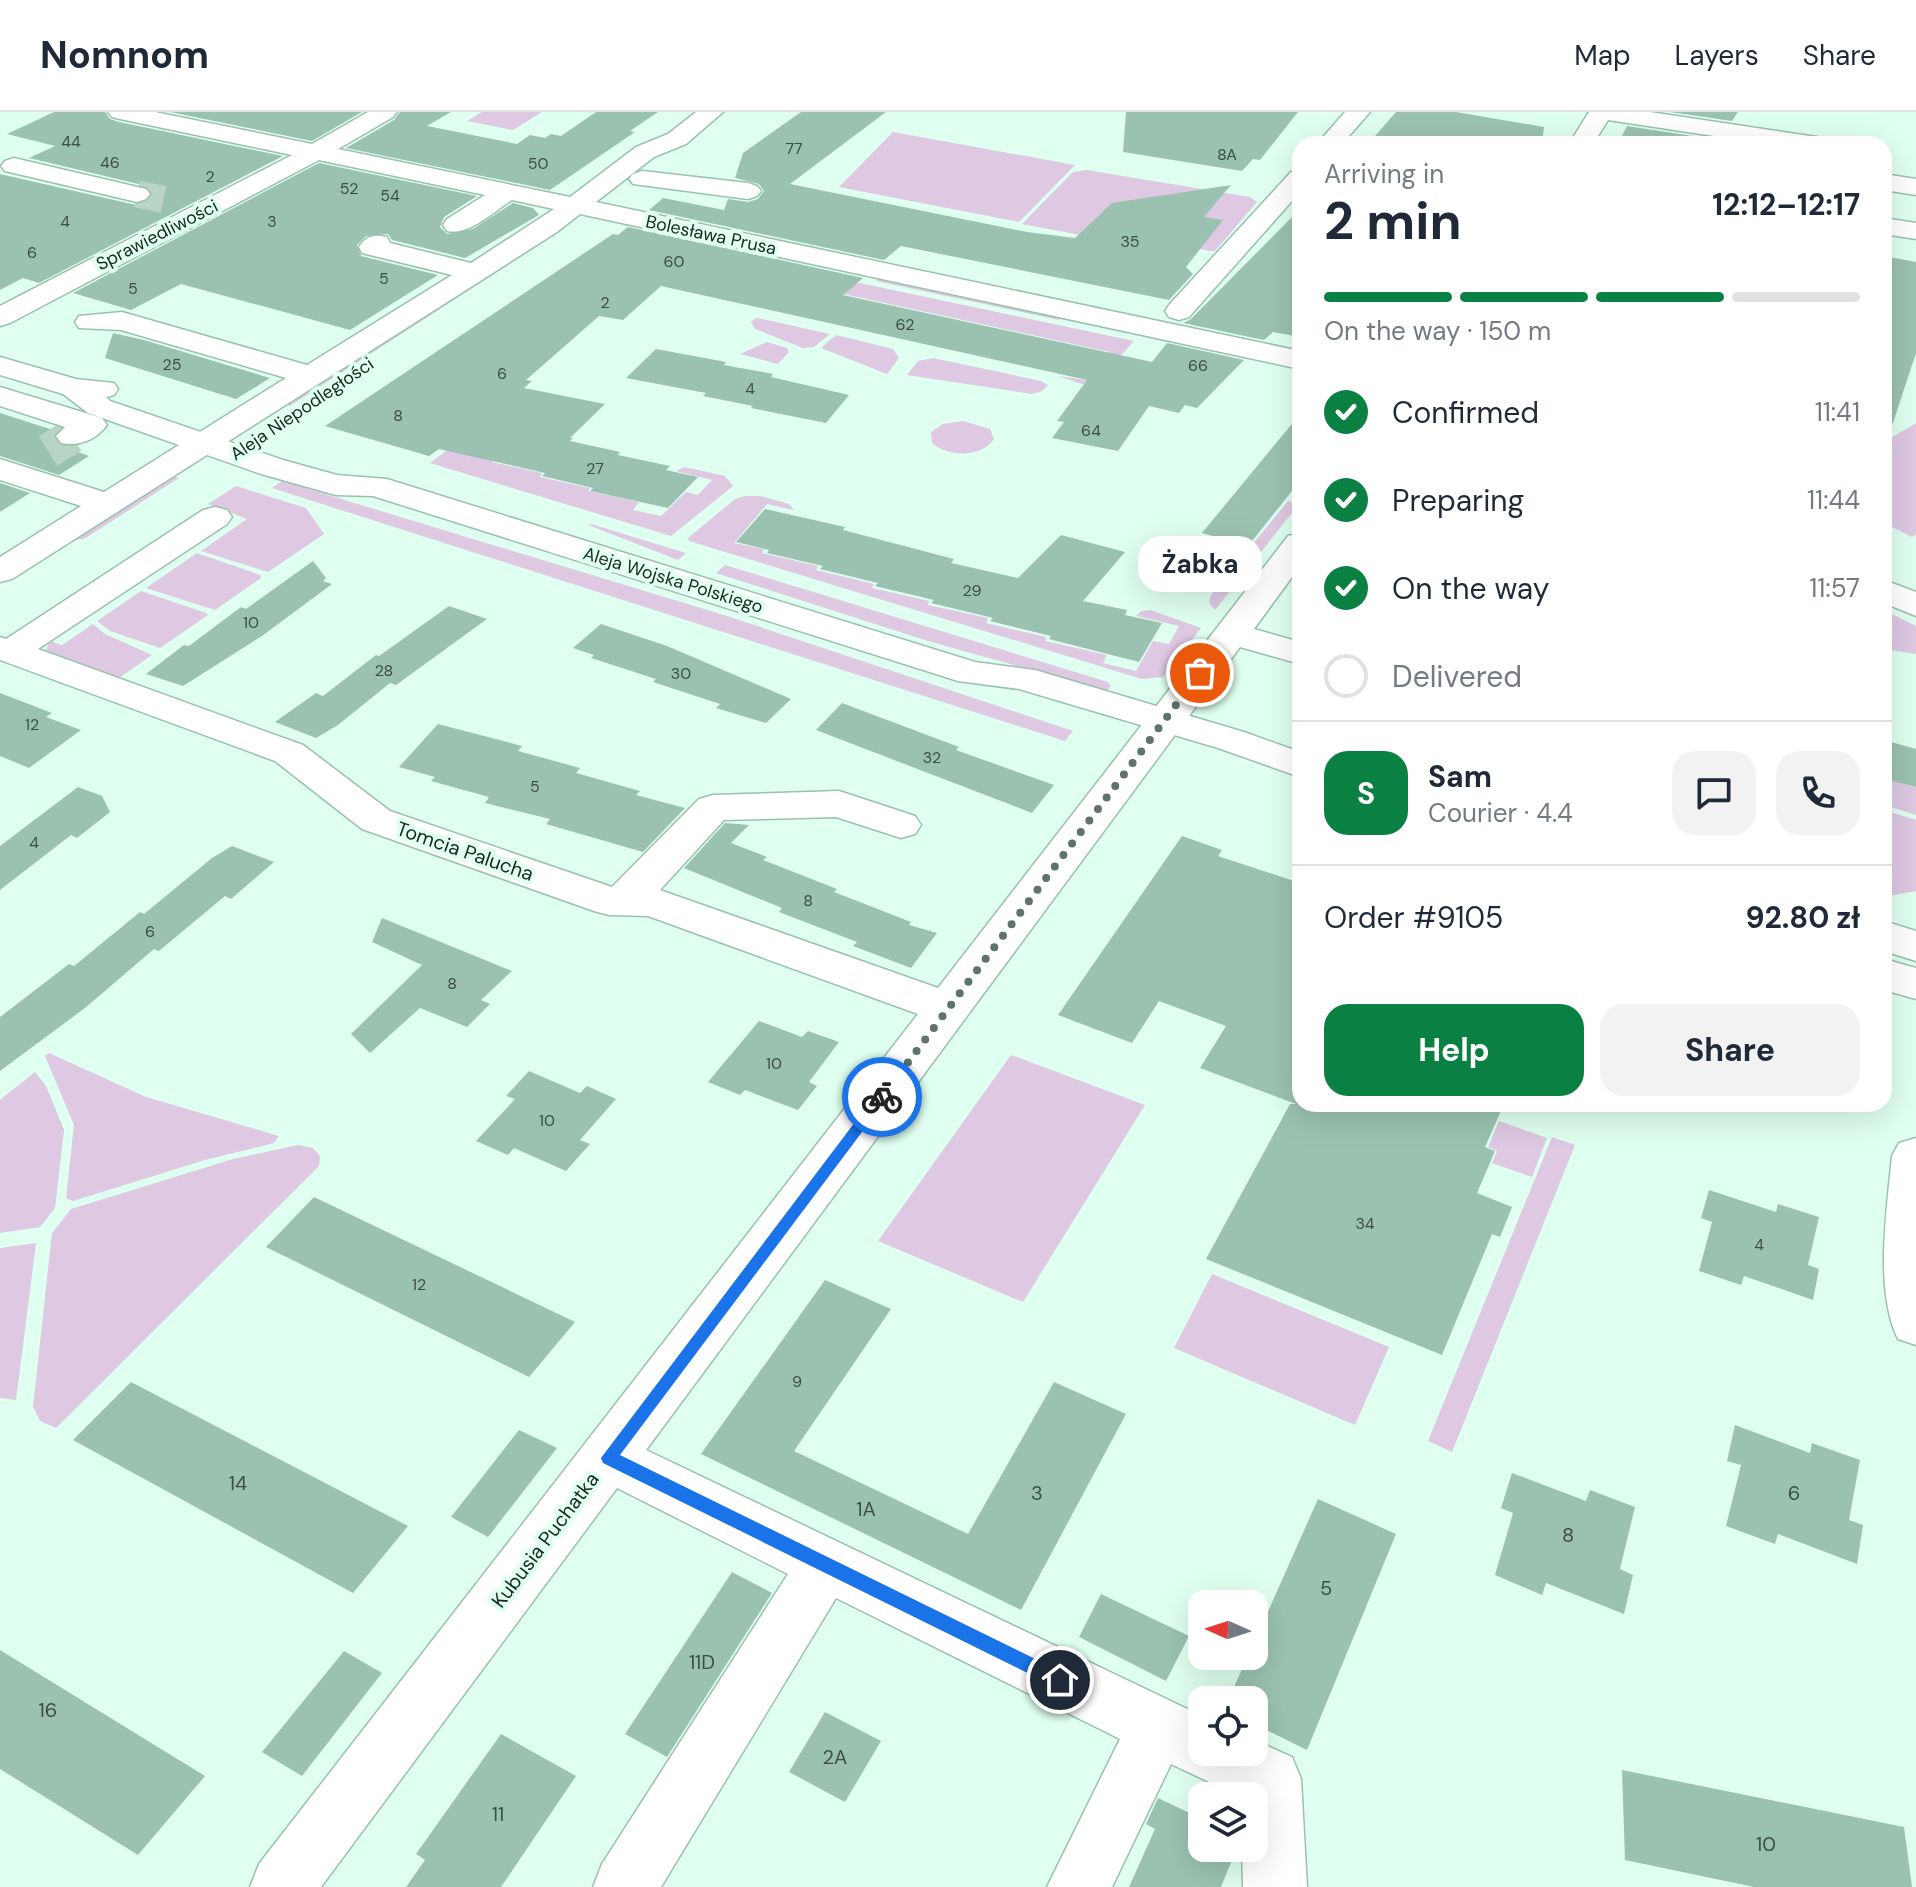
<!DOCTYPE html>
<html lang="en">
<head>
<meta charset="utf-8">
<style>
	:root { --surface:#fff; --page:#f2f2f3; --text:#1f2937; --muted:#747a83; --line:#e0e1e3; --accent:#0b8043 }
	body { margin:0; font-family:"DM Sans",sans-serif; background:var(--page); color:var(--text); height:100vh; display:flex; flex-direction:column; font-size:30px; white-space:nowrap }
	* { box-sizing:border-box; margin:0 }
	p { font-size:26px; color:var(--muted) }
	.icon { flex:none; width:44px; height:44px; fill:none; stroke:currentColor; stroke-width:2; stroke-linecap:round; stroke-linejoin:round }
	.map { position:relative; flex:1; overflow:hidden }
	.drawer { position:absolute; left:1292px; top:24px; width:600px; height:976px; display:flex; flex-direction:column; background:var(--surface); border-radius:24px; box-shadow:0 8px 32px #0002 }
	.drawer>* { flex:none }
	.needle { width:52px; rotate:273deg }
	.controls { position:absolute; left:1188px; top:1478px; display:grid; gap:16px }
	.controls a { display:grid; place-items:center; width:80px; height:80px; border-radius:16px; background:var(--surface); box-shadow:0 8px 32px #0002; font-size:40px }
	.pin { position:absolute; display:grid; place-items:center; width:68px; height:68px; color:#fff; margin:-34px; border:4px solid #fff; border-radius:50%; box-shadow:0 2px 8px #0007 }
	.courier { position:absolute; display:grid; place-items:center; width:80px; height:80px; margin:-40px; border:6px solid #1a73e8; border-radius:50%; background:#fff; color:#222; box-shadow:0 2px 10px #0007 }
	.bubble { position:absolute; height:56px; border-radius:24px; background:var(--surface); box-shadow:0 8px 32px #0002; font-size:26px; font-weight:700; line-height:56px; text-align:center }
	.overview em { font-style:normal; font-weight:700 }
	.overview div { display:flex; flex-direction:column-reverse }
	.overview { display:flex; align-items:center; justify-content:space-between; height:136px; padding:0 32px }
	h1 { font-size:52px; font-weight:700; line-height:60px }
	.bar { display:grid; grid-template-columns:repeat(4,1fr); gap:12px 8px; align-content:center; height:96px; padding:0 32px }
	.bar i { height:10px; border-radius:6px; background:var(--line) }
	.bar .current { background:var(--accent) }
	.bar p { grid-column:span 4 }
	.line { display:flex; align-items:center; gap:20px; padding:0 32px; border-top:2px solid var(--line) }
	.line div { flex:1 }
	.round { display:grid; place-items:center; flex:none; width:84px; height:84px; border-radius:24px; background:var(--page) }
	ol { padding:0 32px; list-style:none }
	li { display:flex; align-items:center; gap:24px; height:88px }
	li p { margin-inline-start:auto }
	li .icon { padding:8px; border-radius:50%; background:var(--accent); color:#fff; stroke-width:4 }
	li:last-child { color:var(--muted) }
	li i { width:44px; height:44px; border:4px solid var(--line); border-radius:50% }
	.primary-button { display:flex; gap:16px; margin-top:auto; padding:16px 32px }
	.primary-button a { flex:1; height:92px; border-radius:24px; background:var(--accent); color:#fff; font-size:32px; font-weight:700; line-height:92px; text-align:center }
	.primary-button a+a { background:var(--page); color:var(--text) }
	header { display:flex; align-items:center; gap:48px; box-sizing:border-box; height:112px; padding:0 40px; background:var(--surface); border-bottom:2px solid var(--line) }
	header strong { font-size:38px }
	nav { display:flex; gap:44px; margin-inline-start:auto; font-size:28px }
	.map>svg:first-child { display:block }
	.green { fill:#dec8e2 }
	.building { fill:#9bc2b0 }
	.lines { fill:none; stroke-linecap:round; stroke-linejoin:round }
	.minor-tunnel-far1 { stroke:#b7d4c7; stroke-width:27; stroke-dasharray:27 14; stroke-linecap:butt }
	.minor-tunnel { stroke:#b7d4c7; stroke-width:35; stroke-dasharray:35 17; stroke-linecap:butt }
	.minor-casing { stroke:#9ac0ae; stroke-width:3 }
	.major-casing { stroke:#9ac0ae; stroke-width:3 }
	.minor { fill:#fff; fill-rule:evenodd }
	.major { fill:#fff; fill-rule:evenodd }
	.route { fill:#1a73e8 }
	.done { stroke:#5e7369; stroke-width:8; stroke-dasharray:0 14.4 }
	.labels { text-anchor:middle; stroke-width:8; stroke-linejoin:round; paint-order:stroke }
	.number-label { font-size:16px; fill:#3a4e45 }
	.far-street-label { font-size:18px; fill:#192821; stroke:#dffff0 }
	.street-label { font-size:20px; fill:#192821; stroke:#dffff0 }
	.near-number-label { font-size:20px; fill:#3a4e45 }
</style>
</head>
<body>
<header>
<strong>Nomnom</strong>
<nav><a>Map</a><a>Layers</a><a>Share</a></nav>
</header>
<div class="map">
<svg width="1916" height="1775" viewBox="0 0 1916 1775">
	<rect width="100%" height="100%" fill="#dffff0"/>
	<g class="green">
		<path d="M482,0h60l-29,18 -46,-9z"/>
		<path d="M893,20l182,33 -56,57 -180,-35z"/>
		<path d="M1087,58l163,27 7,5 -42,49h-5l-53,-10h-44l-91,-17 51,-52z"/>
		<path d="M553,119l6,1 -269,174 -11,-3z"/>
		<path d="M738,159l98,7 298,63 -38,42 -14,1 -24,-8 28,4 24,-28z"/>
		<path d="M879,166l183,39 -3,3 -183,-39z"/>
		<path d="M756,206h1l73,16 -16,13 -11,1 -48,-19 -4,-7z"/>
		<path d="M836,223l57,14 6,9 -12,16 -66,-26z"/>
		<path d="M767,230l20,6 2,4 -11,12 -38,-10z"/>
		<path d="M933,246l108,23 7,4 -6,6 -10,3 -125,-19 11,-14z"/>
		<path d="M493,305l1,42 -2,3 50,11 -2,4 50,11 -2,3 51,11 -6,8 28,6 25,-24 12,3 14,-15 -36,-9 8,-4 41,9 8,10 -62,50 -241,-73z"/>
		<path d="M963,309l27,8 4,10c-13,19 -46,18 -62,4l-1,-11 12,-8z"/>
		<path d="M1916,311v111l-4,3 -28,-14v-81z"/>
		<path d="M169,362l10,4 -95,61 -11,1z"/>
		<path d="M282,369l445,135 346,115 -8,10 -793,-253z"/>
		<path d="M236,374l70,22 18,26 -56,38 -67,-21 46,-32 -39,-15z"/>
		<path d="M745,384h15l29,8 5,6 -27,-6 -33,39 30,6 -2,4 56,13 -2,4 58,14 -2,4 57,13 -1,4 60,13 -2,5 60,14 -1,4 62,14 -4,8 33,8 17,-30 16,3 10,-18 -43,-10 5,-5 9,-1 51,18 -38,49 -21,2 -453,-138 -1,-3 47,-39z"/>
		<path d="M1288,389l11,3 -84,106 -6,-7 2,-8z"/>
		<path d="M591,412l95,29 -8,7 -90,-35z"/>
		<path d="M197,441l63,22 1,3 -46,32 -69,-22z"/>
		<path d="M725,453l383,117 3,4 -4,5 -179,-50 -212,-68z"/>
		<path d="M141,479l65,22 2,2 -48,33 -50,-17 -13,-10z"/>
		<path d="M1884,498l32,16v28l-32,-5z"/>
		<path d="M93,512l12,10 47,21 -33,23 -73,-28 4,-9 12,4z"/>
		<path d="M1884,667l32,8v28l-32,-10z"/>
		<path d="M1884,698l32,10v71l-32,6z"/>
		<path d="M49,941l97,44 133,39 -5,7 -69,17 -132,41 -7,-3 8,-73 -29,-69z"/>
		<path d="M1011,943l134,50 -122,197 -145,-61z"/>
		<path d="M35,960l11,14 18,44 -9,78 -15,19 -40,6v-133z"/>
		<path d="M1499,1009l48,17 -15,39 -40,-14 5,-12 -9,-4z"/>
		<path d="M1552,1025l23,8 -123,307 -24,-11z"/>
		<path d="M298,1033l15,3 7,8 -1,10 -263,262 -16,-7 -7,-14 19,-174 19,-24 162,-50z"/>
		<path d="M36,1131l-20,157 -16,-2v-150z"/>
		<path d="M1212,1162l177,73 -34,78 -181,-77z"/>
	</g>
	<g class="building">
		<path d="M54,0h51l5,7 9,3 164,34 -244,127 -16,-5 -23,12v-116l136,31 11,-3 6,-8 -6,-8 -118,-28 26,-12 -48,-12z"/>
		<path d="M170,0h192l-50,29z"/>
		<path d="M400,0h51l-24,14 90,18 13,-9 15,3 6,-4 10,2 35,-24h62l-28,19 5,1 -85,58 -204,-42 48,-28z"/>
		<path d="M801,0h85l-96,72 237,48 48,6 37,-35 119,-18 -27,32 19,3 -37,47 7,7 -24,26 -268,-54 -17,14 -235,-50 14,-12 61,12 4,-11 20,3 10,-3 6,-8 -5,-7 -24,-6 8,-25z"/>
		<path d="M1126,0h172l-38,48 -7,-1 -11,12 -119,-19z"/>
		<path d="M1396,0h60l88,15 -2,17h-174z"/>
		<path d="M1670,0h68l-6,9z"/>
		<path d="M1627,14l92,14 -3,4h-98z"/>
		<path d="M319,51l158,33 -33,21 -4,10 7,7 26,-5 40,-26 20,5 6,7 -74,43 -73,-18 -4,-6 -22,2 -9,9 4,11 77,19 -88,55 -169,-46 -50,26 -58,-17z"/>
		<path d="M1300,97v128l-27,-5 -9,8 -81,-17 8,-4z"/>
		<path d="M628,115l235,51 -20,17 309,67 15,-19 77,17 -47,48 -12,-3 -6,8 -30,-7 -31,45 -66,-13 12,-16 -7,-1 30,-41 -426,-94 -38,34 -24,-4 -73,64 6,1 -8,7 81,16 -35,34h3l-3,3 50,11 -2,3 52,11 -4,4 32,7 -30,31 -78,-17 3,-3 -51,-12 3,-3 -106,-24 -10,7 -104,-30 288,-192 5,1z"/>
		<path d="M1884,144l32,6v91l-26,79 -6,-1z"/>
		<path d="M113,221l31,7 126,38 -34,21 -131,-41z"/>
		<path d="M656,237l70,13 -2,3 49,9 -2,3 78,18 -23,28 -75,-15 2,-2 -50,-10 3,-3 -80,-15z"/>
		<path d="M0,301l56,18 -3,5 6,9 30,11 -30,19 -59,-19z"/>
		<path d="M1300,302v67l-52,65 -46,-13z"/>
		<path d="M0,371l30,10 -30,19z"/>
		<path d="M765,397l80,18 -2,3 111,29 -3,4 67,15 43,-43 64,17 -42,49 44,9 -2,5 37,8 -23,39 -90,-23 2,-3 -61,-15 3,-3 -62,-15 3,-3 -59,-14 3,-3 -58,-14 3,-3 -56,-13 2,-3 -33,-8z"/>
		<path d="M313,449l13,17 -3,3 9,3 -70,52 -79,50 -37,-12 38,-29 5,1 52,-39 5,2z"/>
		<path d="M449,494l38,13 -91,66 -6,-2 -52,42 -22,13 -41,-16 41,-29 7,3 53,-41 3,1z"/>
		<path d="M601,512l66,22 124,53 -25,24 -50,-15 4,-4 -67,-22 3,-3 -65,-21 3,-3 -21,-7z"/>
		<path d="M0,581l52,20 -6,4 35,13 -52,38 -29,-12z"/>
		<path d="M842,591l117,44 -3,3 98,35 -22,28 -216,-83z"/>
		<path d="M438,612l84,22 -4,5 62,17 -4,5 64,18 -4,4 49,13 -42,44 -97,-28 4,-5 -65,-16 4,-6 -58,-16 4,-4 -36,-10z"/>
		<path d="M1884,628l32,9v38l-32,-8z"/>
		<path d="M78,675l24,9 8,16 -33,26 -6,-3 -71,55v-44z"/>
		<path d="M725,711l24,2 -18,18 36,14 -4,3 74,29 -3,3 77,30 -2,3 28,8 -26,35 -58,-22 4,-4 -78,-30 3,-4 -98,-40z"/>
		<path d="M1182,724l40,14 -4,6 82,27v221h204l-19,43 10,4 -18,42 35,14 -12,30 -8,-3 -50,121 -236,-96 84,-155h6l-96,-36 26,-42 -67,-25 -27,42 -74,-28z"/>
		<path d="M232,734l42,16 -43,37 -6,-3 -66,55 -5,-2 -69,59 -85,63v-54l69,-53 5,2 66,-54 4,2 68,-56z"/>
		<path d="M382,806l130,53 -31,29 9,4 -23,23 -47,-19 -50,45 -19,-19 71,-69 -50,-23z"/>
		<path d="M759,909l43,16 6,-6 31,11 -30,40 8,4 -19,24 -53,-20 -5,5 -32,-13z"/>
		<path d="M529,959l51,22 7,-7 29,13 -36,41 10,4 -24,27 -52,-23 -6,7 -32,-14 39,-42 -9,-3z"/>
		<path d="M1709,1078l67,22 2,-8 41,13 -11,48 11,4 -6,31 -69,-24 -3,9 -42,-14 13,-49 -11,-4z"/>
		<path d="M314,1085l261,125 -46,55 -263,-130z"/>
		<path d="M825,1168l66,29 -97,142 174,83 86,-152 72,32 -105,196 -320,-156z"/>
		<path d="M131,1270l277,144 -55,67 -280,-153z"/>
		<path d="M1735,1313l75,28 2,-10 48,17 -11,60 14,5 -6,39 -79,-30 -3,10 -49,-18 15,-61 -14,-4z"/>
		<path d="M519,1318l38,18 -69,89 -37,-20z"/>
		<path d="M1512,1361l74,28 4,-11 45,17 -15,62 13,6 -9,39 -78,-31 -4,12 -47,-20 18,-62 -12,-5z"/>
		<path d="M1318,1387l78,35 -89,216 -53,-26v-24h-26l20,-44h6v-13z"/>
		<path d="M732,1460l40,21 -105,164 -42,-23z"/>
		<path d="M1101,1482l88,42 -23,45 -87,-44z"/>
		<path d="M0,1538l205,126 -67,79 -138,-86z"/>
		<path d="M344,1539l38,22 -80,103 -40,-24z"/>
		<path d="M825,1600l56,29 -36,61 -56,-30z"/>
		<path d="M501,1622l75,42 -75,111h-95l19,-27 -9,-6z"/>
		<path d="M1622,1658l282,57 8,60h-158l-129,-27z"/>
		<path d="M1158,1686l44,21v29h35l-16,39h-92l26,-58 -9,-5z"/>
	</g>
	<g class="lines">
		<path class="minor-tunnel-far1" d="M137,82l38,8"/>
		<path class="minor-tunnel" d="M48,339l24,-15"/>
		<defs>
			<g id="minor">
				<path d="M108,0h47l157,32 56,-32h29l-4,5 -55,32 232,48 66,-50 32,-13 28,-22h27l-37,32 -32,13 -58,45 704,149v18l-720,-155 -23,18 -545,347 -12,3v-25l81,-51 -81,-26v-21l104,33 182,-114 -165,-48 -42,-2 -4,-6 4,-6 43,-4 185,53 145,-90 -90,-22 -3,-6c7,-11 15,-13 28,-10l3,6 81,20 83,-54 -42,-9c-19,12 -43,36 -65,31l-4,-6 4,-6 38,-24 -166,-35 -309,163 -10,3v-20l292,-151 -172,-36 -8,-2z"/>
				<path d="M1345,0h25l-28,32h-25z"/>
				<path d="M1589,0h61l167,25 9,2 3,5h-62l-159,-24 -15,24h-24z"/>
				<path d="M14,46l132,31 4,5 -4,5 -9,3 -132,-31 -4,-5 4,-5z"/>
				<path d="M1300,57v23l-111,125 -10,3 -10,-3 -4,-6 4,-6 122,-133z"/>
				<path d="M642,59l106,12 9,3 4,5 -4,5 -9,3 -115,-15 -4,-5 4,-5z"/>
				<path d="M1884,62l32,5v16l-32,-5z"/>
				<path d="M1884,106l32,5v16l-32,-5z"/>
				<path d="M0,275l102,31 5,7c-11,15 -29,22 -46,18l-5,-7 9,-9 -65,-21z"/>
				<path d="M215,395l12,3 5,7 -5,7 -189,125 265,96 87,66 222,76 87,-88 14,-4 126,-4 76,25 6,9 -6,9 -14,4 -65,-21 -112,3 -64,70 278,98 350,-452 12,-3v33l-46,63 46,13v22l-60,-17 -594,803 556,266v36h52v-12l38,17 9,22 6,108h-64l-1,-39h12v-52h-15l-68,-32 -59,123h-65l73,-148 -284,-141 -175,289h-68l9,-23 186,-290 -171,-86 -296,399h-71l9,-23 659,-850 -270,-98 -39,-1 -15,-4 -232,-82 -87,-68 -275,-101v-23l6,2 197,-129z"/>
				<path d="M1884,468l32,12v24l-32,-13z"/>
				<path d="M1916,1026v207l-18,-6c-24,-48 -11,-131 -6,-183l7,-13z"/>
			</g>
			<g id="major">
				<path d="M0,245l76,22 38,4 4,6 -4,6 -8,2 4,4 173,59 54,15 50,4 588,183 60,8 209,62 56,20v25l-82,-29 -199,-59 -61,-8 -585,-185 -37,-1 -75,-21 -173,-61 -25,-19 -63,-19z"/>
				<path d="M1884,809l32,10v30l-32,-10z"/>
				<path d="M1884,847l32,9v31l-32,-9z"/>
			</g>
		</defs>
		<use href="#minor" class="minor-casing"/>
		<use href="#major" class="major-casing"/>
		<use href="#minor" class="minor"/>
		<use href="#major" class="major"/>
	</g>
	<path class="route" d="M882,980l4,1v7l-266,355 446,219 2,6 -2,6 -6,3 -457,-226 -2,-5 276,-365z"/>
	<g class="lines">
		<path class="done" d="M882,985l318,-424"/>
	</g>
	<g class="labels">
		<g class="number-label">
			<text x="71" y="35">44</text>
			<text x="794" y="42">77</text>
			<text x="1227" y="48">8A</text>
			<text x="110" y="56">46</text>
			<text x="538" y="57">50</text>
			<text x="210" y="70">2</text>
			<text x="349" y="82">52</text>
			<text x="390" y="89">54</text>
			<text x="65" y="115">4</text>
			<text x="272" y="115">3</text>
			<text x="1130" y="135">35</text>
			<text x="32" y="146">6</text>
			<text x="674" y="155">60</text>
			<text x="384" y="172">5</text>
			<text x="133" y="182">5</text>
			<text x="605" y="196">2</text>
			<text x="905" y="218">62</text>
			<text x="172" y="258">25</text>
			<text x="1198" y="259">66</text>
			<text x="502" y="267">6</text>
			<text x="750" y="282">4</text>
			<text x="398" y="309">8</text>
			<text x="1091" y="324">64</text>
			<text x="595" y="362">27</text>
			<text x="972" y="484">29</text>
			<text x="251" y="516">10</text>
			<text x="384" y="564">28</text>
			<text x="681" y="567">30</text>
			<text x="32" y="618">12</text>
			<text x="932" y="651">32</text>
			<text x="535" y="680">5</text>
			<text x="34" y="736">4</text>
			<text x="808" y="794">8</text>
			<text x="150" y="825">6</text>
			<text x="452" y="877">8</text>
			<text x="774" y="957">10</text>
			<text x="547" y="1014">10</text>
			<text x="1365" y="1117">34</text>
			<text x="1759" y="1138">4</text>
			<text x="419" y="1178">12</text>
			<text x="797" y="1275">9</text>
		</g>
		<g class="far-street-label">
			<text transform="translate(157 123) rotate(-27)" y="6">Sprawiedliwości</text>
			<text transform="translate(711 123) rotate(12)" y="6">Bolesława Prusa</text>
			<text transform="translate(302 297) rotate(-34)" y="6">Aleja Niepodległości</text>
			<text transform="translate(673 468) rotate(17)" y="6">Aleja Wojska Polskiego</text>
		</g>
		<g class="street-label">
			<text transform="translate(465 739) rotate(19)" y="7">Tomcia Palucha</text>
			<text transform="translate(545 1428) rotate(-53)" y="7">Kubusia Puchatka</text>
		</g>
		<g class="near-number-label">
			<text x="238" y="1378">14</text>
			<text x="1037" y="1388">3</text>
			<text x="1794" y="1388">6</text>
			<text x="866" y="1404">1A</text>
			<text x="1568" y="1430">8</text>
			<text x="1326" y="1483">5</text>
			<text x="702" y="1557">11D</text>
			<text x="48" y="1605">16</text>
			<text x="835" y="1652">2A</text>
			<text x="498" y="1709">11</text>
			<text x="1766" y="1739">10</text>
		</g>
	</g>
</svg>
<div class="controls">
<a><svg class="needle" viewBox="-14 -14 28 28"><path d="M0-13l5 13h-10z" fill="#e53935"/><path d="M0 13l5-13h-10z" fill="#747a83"/></svg></a>
<a><svg class="icon" aria-label="locate" viewBox="0 0 24 24"><circle cx="12" cy="12" r="6"/><path d="M12 2v4M12 18v4M2 12h4M18 12h4"/></svg></a>
<a><svg class="icon" aria-label="layers" viewBox="0 0 24 24"><path d="M12 4l9 5-9 5-9-5zM3 14l9 5 9-5"/></svg></a>
</div>
<div class="pin" style="left:1200px;top:561px;background:#ea580c"><svg class="icon" aria-label="bag" viewBox="0 0 24 24"><path d="M5 8h14l-1 12H6zM9 8a3 3 0 0 1 6 0"/></svg></div>
<div class="pin" style="left:1060px;top:1568px;background:#1f2937"><svg class="icon" aria-label="home" viewBox="0 0 24 24"><path d="M3 11l9-7 9 7M6 9v11h12V9"/></svg></div>
<div class="courier" style="left:882px;top:985px"><svg class="icon" aria-label="bike" viewBox="0 0 24 24"><circle cx="6" cy="16" r="4"/><circle cx="18" cy="16" r="4"/><path d="M6 16l4-8h5l3 8M10 8l3 8H6M13 5h3"/></svg></div>
<div class="bubble" style="left:1138px;top:424px;width:124px">Żabka</div>
<section class="drawer">
<div class="overview"><div><h1>2 min</h1><p>Arriving in</p></div><em>12:12–12:17</em></div>
<div class="bar"><i class="current"></i><i class="current"></i><i class="current"></i><i></i><p>On the way · 150 m</p></div>
<ol>
<li><svg class="icon" aria-label="check" viewBox="0 0 24 24"><path d="M5 12l5 5 9-10"/></svg>Confirmed<p>11:41</p></li>
<li><svg class="icon" aria-label="check" viewBox="0 0 24 24"><path d="M5 12l5 5 9-10"/></svg>Preparing<p>11:44</p></li>
<li><svg class="icon" aria-label="check" viewBox="0 0 24 24"><path d="M5 12l5 5 9-10"/></svg>On the way<p>11:57</p></li>
<li><i></i>Delivered</li>
</ol>
<div class="line" style="height:144px"><b class="round" style="background:var(--accent);color:#fff">S</b><div><b>Sam</b><p>Courier · 4.4</p></div><a class="round"><svg class="icon" aria-label="chat" viewBox="0 0 24 24"><path d="M4 5h16v11H9l-5 4z"/></svg></a><a class="round"><svg class="icon" aria-label="phone" viewBox="0 0 24 24"><path d="M5 4h4l2 5-3 2q2 4 5 5l2-3 5 2v4C11 20 4 13 5 4z"/></svg></a></div>
<div class="line" style="height:104px"><div>Order #9105</div><b>92.80 zł</b></div>
<div class="primary-button"><a>Help</a><a>Share</a></div>
</section>
</div>
</body>
</html>
